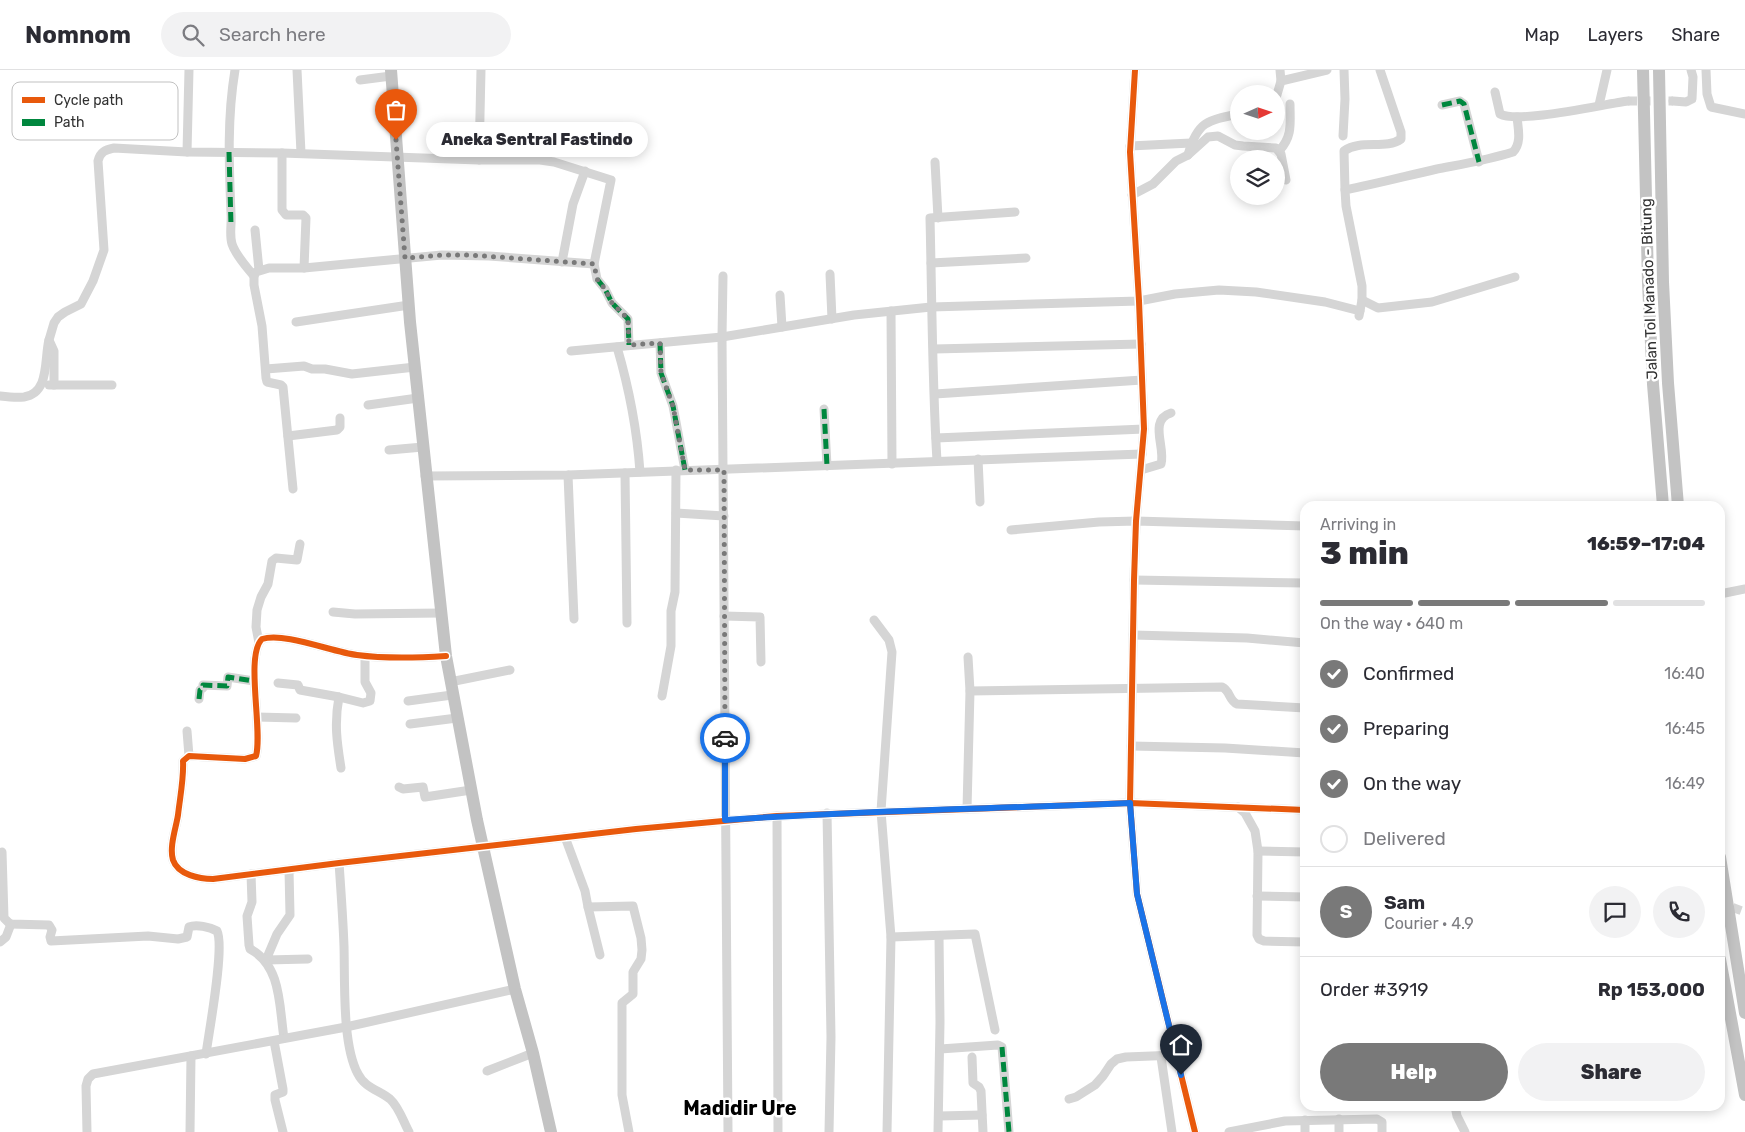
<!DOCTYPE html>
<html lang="en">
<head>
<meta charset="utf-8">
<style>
	:root { --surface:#fff; --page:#f2f2f3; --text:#2b2b33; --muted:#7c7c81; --line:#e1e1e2; --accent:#797979 }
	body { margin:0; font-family:Rubik,sans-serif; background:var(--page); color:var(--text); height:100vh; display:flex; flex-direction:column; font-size:19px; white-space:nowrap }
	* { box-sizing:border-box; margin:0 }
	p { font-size:16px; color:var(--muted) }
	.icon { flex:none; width:28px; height:28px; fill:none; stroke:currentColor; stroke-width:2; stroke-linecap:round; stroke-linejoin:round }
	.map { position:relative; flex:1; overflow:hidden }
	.drawer { position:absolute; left:1300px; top:431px; width:425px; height:610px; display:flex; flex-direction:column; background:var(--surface); border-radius:15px; box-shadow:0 2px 12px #0003 }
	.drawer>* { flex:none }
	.needle { width:32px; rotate:87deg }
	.buttons { position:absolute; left:1230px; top:15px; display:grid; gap:10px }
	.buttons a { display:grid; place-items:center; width:55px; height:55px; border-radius:50%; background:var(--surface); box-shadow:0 2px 12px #0003; font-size:25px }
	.pin { position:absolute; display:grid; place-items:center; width:42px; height:42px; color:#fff; margin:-51px -21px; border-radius:50% 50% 50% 0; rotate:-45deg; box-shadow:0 0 5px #0007 }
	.pin .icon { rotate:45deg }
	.courier { position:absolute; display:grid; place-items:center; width:50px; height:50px; margin:-25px; border:4px solid #1a73e8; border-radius:50%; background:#fff; color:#222; box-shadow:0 1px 6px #0007 }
	.bubble { position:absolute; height:35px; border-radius:18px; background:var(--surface); box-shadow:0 2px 12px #0003; font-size:16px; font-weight:800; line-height:35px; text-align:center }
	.headline em { font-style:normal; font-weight:800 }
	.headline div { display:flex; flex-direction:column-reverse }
	.headline { display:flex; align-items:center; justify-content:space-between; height:85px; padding:0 20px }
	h1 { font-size:32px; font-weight:800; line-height:38px }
	.bar { display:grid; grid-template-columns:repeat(4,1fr); gap:8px 5px; align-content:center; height:60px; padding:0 20px }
	.bar i { height:6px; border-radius:4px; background:var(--line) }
	.bar .active { background:var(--accent) }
	.bar p { grid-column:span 4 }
	.line { display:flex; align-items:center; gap:12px; padding:0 20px; border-top:1px solid var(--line) }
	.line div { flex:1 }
	.round { display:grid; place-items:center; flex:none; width:52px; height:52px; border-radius:26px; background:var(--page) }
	ol { padding:0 20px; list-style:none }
	li { display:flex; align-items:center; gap:15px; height:55px }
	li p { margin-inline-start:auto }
	li .icon { padding:5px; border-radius:50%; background:var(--accent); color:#fff; stroke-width:4 }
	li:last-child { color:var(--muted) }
	li i { width:28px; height:28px; border:2px solid var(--line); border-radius:50% }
	.button { display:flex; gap:10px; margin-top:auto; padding:10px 20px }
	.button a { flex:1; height:58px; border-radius:30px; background:var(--accent); color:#fff; font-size:20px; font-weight:800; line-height:58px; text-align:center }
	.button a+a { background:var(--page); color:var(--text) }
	header { display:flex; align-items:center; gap:30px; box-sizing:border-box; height:70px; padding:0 25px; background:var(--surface); border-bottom:1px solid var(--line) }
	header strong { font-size:24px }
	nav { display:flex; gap:28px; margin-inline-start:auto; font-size:18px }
	.search { width:350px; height:45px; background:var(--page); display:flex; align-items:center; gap:12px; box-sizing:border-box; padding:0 18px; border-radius:28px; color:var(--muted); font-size:19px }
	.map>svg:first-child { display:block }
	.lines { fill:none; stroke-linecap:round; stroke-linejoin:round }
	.minor-tunnel { stroke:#d6d6d6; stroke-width:9; stroke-dasharray:9 4.5; stroke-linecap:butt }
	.minor { stroke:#d5d5d5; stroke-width:9 }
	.highway { stroke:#c3c3c3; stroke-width:12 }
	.quiet { stroke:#00873e; stroke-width:5; stroke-dasharray:10 5; stroke-linecap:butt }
	.cycleway-casing { stroke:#fff; stroke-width:9 }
	.cycleway { stroke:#e8590c; stroke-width:6 }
	.done { stroke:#797979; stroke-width:5; stroke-dasharray:0 9 }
	.route { stroke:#1a73e8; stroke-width:6 }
	.labels { text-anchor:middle; stroke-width:5; stroke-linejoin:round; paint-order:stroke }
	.street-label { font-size:15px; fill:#313131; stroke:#fff }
	.district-label { font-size:20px; font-weight:bold; fill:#000; stroke:#fff }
	.key { fill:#fff; stroke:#c1c1c1; stroke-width:1 }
	.key-label { font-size:14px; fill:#313131 }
</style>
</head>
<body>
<header>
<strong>Nomnom</strong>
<div class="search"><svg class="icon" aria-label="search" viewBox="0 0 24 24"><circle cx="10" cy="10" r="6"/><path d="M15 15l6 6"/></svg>Search here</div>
<nav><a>Map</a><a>Layers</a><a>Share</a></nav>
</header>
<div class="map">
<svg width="1745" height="1062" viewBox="0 0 1745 1062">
	<rect width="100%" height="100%" fill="#fff"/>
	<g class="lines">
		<g class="minor-tunnel">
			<path d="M1628,31h45"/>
			<path d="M1720,833l25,9"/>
		</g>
		<g class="minor">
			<path d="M235,0c-8,48 -6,95 -4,143 1,11 -2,21 1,31 4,12 14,22 22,32"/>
			<path d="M297,0l4,83"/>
			<path d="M1135,0l-5,82 9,149 5,128 -8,92 -2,59 -4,223 7,91 58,238"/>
			<path d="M1280,0l1,11"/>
			<path d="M1706,0l1,24 4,13 34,7"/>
			<path d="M360,10l31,-4"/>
			<path d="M1495,22l5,22c19,10 104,-10 128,-13"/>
			<path d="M1276,28l5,-17 46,-11"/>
			<path d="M1673,31l13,1 6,-3 1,-22 -2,-7"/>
			<path d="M1442,35l18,-4 4,3 15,58"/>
			<path d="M1599,35l8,-35"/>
			<path d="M1343,66l2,-37 -1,-29"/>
			<path d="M1130,76l61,-3"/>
			<path d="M1279,81c14,-15 11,-28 11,-47"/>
			<path d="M187,82l2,-82"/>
			<path d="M282,83v57l4,5h17l3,3 -2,50"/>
			<path d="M1188,85c9,-33 19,-35 51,-41"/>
			<path d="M479,90l2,-90"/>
			<path d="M935,92l3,56"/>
			<path d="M1345,120l-1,-39c17,-12 42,-1 57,-12v-7l-21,-62"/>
			<path d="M1132,125l21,-11 23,-23 12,-6 20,-18 10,-1 17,9 8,1 33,2 5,6 5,26"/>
			<path d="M255,160l4,40"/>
			<path d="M562,192l11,-58 12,-33"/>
			<path d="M931,193l95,-5"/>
			<path d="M830,204l2,45"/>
			<path d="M723,206l-1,61 6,795"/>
			<path d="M780,225l2,32"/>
			<path d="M1362,230l16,8 54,-6 83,-25"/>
			<path d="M891,241l1,153"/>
			<path d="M1359,246l3,-16v-14l-16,-80 -1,-16c31,-6 61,-14 92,-21 26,-5 51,-9 76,-17 9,-9 5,-24 4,-35"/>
			<path d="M296,252l113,-17"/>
			<path d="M660,273l1,30 12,33 12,64"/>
			<path d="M617,277c12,41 20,82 23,125"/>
			<path d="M934,279l207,-5"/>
			<path d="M571,281l151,-14 132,-22 77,-8 208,-6 36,-7 44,-4 37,2 69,10 35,9"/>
			<path d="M266,299l38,-3 8,3h13l27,5 63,-7"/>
			<path d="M49,315h63"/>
			<path d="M54,315v-34l-5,-11 5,-17 4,-6 7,-5 16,-8 12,-23 11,-31 -6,-89c2,-9 7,-11 16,-13l73,4 95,1 197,7h61l14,2 57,18 -17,84 3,15 8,10 7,14 16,16 1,26"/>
			<path d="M935,324l207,-14"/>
			<path d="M0,326c8,1 16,2 24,1 26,-4 20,-38 25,-57"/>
			<path d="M368,335l50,-7"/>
			<path d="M824,339l3,57"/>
			<path d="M288,366l49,-6 3,-3v-9"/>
			<path d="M936,368l208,-9"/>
			<path d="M389,380l34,-3"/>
			<path d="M978,389l2,43"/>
			<path d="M937,391c-5,-81 -5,-162 -7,-243l85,-6"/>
			<path d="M1141,400l20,-6c5,-16 -13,-44 10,-51"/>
			<path d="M625,403l2,150"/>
			<path d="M568,405l6,144"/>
			<path d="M425,406l143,-1 574,-21"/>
			<path d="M293,419l-10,-102 -2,-2 -14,-3 -1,-4 -4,-52 -8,-41v-9l2,-4 13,-4h35l138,-13 47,1 105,8"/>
			<path d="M676,443l48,3"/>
			<path d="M1011,460l88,-8 37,-1 169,5"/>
			<path d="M1134,510l171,3"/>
			<path d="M1720,524l25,-5"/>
			<path d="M333,542l22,2 86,-1"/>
			<path d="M724,546l36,1 1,45"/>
			<path d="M874,550l15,20 3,12 -11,159 10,126 -4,195"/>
			<path d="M1133,565l114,3 58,5"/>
			<path d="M259,573l-3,-16 1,-17 4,-13 7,-13 4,-23 4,-3 21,2 3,-16"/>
			<path d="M446,586c-31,2 -59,3 -89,-1 -25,-3 -72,-23 -95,-16 -17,17 1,91 -6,117l-11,3 -56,-3 -6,5c1,17 -3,36 -5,54 -2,13 -9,32 -5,45 5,15 27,19 40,19l126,-16 297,-34 141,-13 353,-13 175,7"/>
			<path d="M450,612l60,-12"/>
			<path d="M278,613l20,2 2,5 39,7"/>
			<path d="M970,621l252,-4c8,3 7,14 15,17l68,4"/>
			<path d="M662,626l9,-50v-35l4,-19 1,-122"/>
			<path d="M199,629l1,-9 3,-2v-3l24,1 1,-9 26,4"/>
			<path d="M408,631l44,-6"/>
			<path d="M257,647l39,1"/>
			<path d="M410,654l47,-6"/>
			<path d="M187,661l2,25"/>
			<path d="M1131,676l94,2 80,5"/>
			<path d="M341,698c-4,-25 -7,-45 -2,-71l24,6 7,-2 1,-8 -6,-11v-26"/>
			<path d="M399,717l4,2 20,-2 2,10 46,-7"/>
			<path d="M1238,737l7,6 10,18 3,20 -1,84 2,4 5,2 41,1"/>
			<path d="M967,739l3,-118 -2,-34"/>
			<path d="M827,743l4,224 -2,95"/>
			<path d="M777,746l1,316"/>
			<path d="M565,767l20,54 3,16 45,-1 8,32 1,12 -1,9 -8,13v22l-11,9v92l7,37"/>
			<path d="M1258,781l47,1"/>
			<path d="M2,782l2,66 6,6 39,1 3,5 -2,7 1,4 97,-5 30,3 9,-2 2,-10c7,-3 21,0 28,4 8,16 -8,100 -11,123"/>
			<path d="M339,793c2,28 4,56 5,83 1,35 -2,99 14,128 7,14 21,16 32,25 9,8 13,22 19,33"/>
			<path d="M289,800l1,45 -13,19 -11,26 42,-1"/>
			<path d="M251,804l1,28 -5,14 2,29 1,4c32,17 29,58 34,89"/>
			<path d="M1257,826l48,1"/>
			<path d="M588,837l12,48"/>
			<path d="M891,867l84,-3 20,96"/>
			<path d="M0,872l6,-5 5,-13"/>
			<path d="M274,971l9,48v3l-8,3v5l8,32"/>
			<path d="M940,979l58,-4 4,2 7,85"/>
			<path d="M972,987l1,26 6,4 2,4 2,41"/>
			<path d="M1161,987l11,75"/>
			<path d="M487,1001l46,-18"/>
			<path d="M1069,1029l7,-2 19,-12 8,-9 8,-12 6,-5 9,-2 51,-2"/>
			<path d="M1455,1036l2,10 8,16"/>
			<path d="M939,1046l43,-1"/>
			<path d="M1339,1049v13"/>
			<path d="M1305,1050v12"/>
			<path d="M87,1062l-1,-46 2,-7 5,-5 253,-47 169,-38"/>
			<path d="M190,1062l1,-76"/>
			<path d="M938,1062l2,-110 -1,-86"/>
			<path d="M1229,1062l56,-11 92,-2 5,3v10"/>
		</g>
		<g class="highway">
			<path d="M391,0l19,252 36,334 31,164 38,169 18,64 18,79"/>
			<path d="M1643,0l5,213 5,101 10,122"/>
			<path d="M1659,0l4,212 5,101 10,123"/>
			<path d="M1720,787l25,156"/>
			<path d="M1720,889l25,136"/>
		</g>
		<g class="quiet">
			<path d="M1442,35l18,-4 4,3 15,58"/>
			<path d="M229,82l2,73"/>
			<path d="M597,209l8,10 7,14 16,16 1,26"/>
			<path d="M660,273l1,30 12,33 12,64"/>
			<path d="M824,339l3,57"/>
			<path d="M199,629l1,-9 3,-2v-3l24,1 1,-9 26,4"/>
			<path d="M1002,977l7,85"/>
		</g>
		<defs>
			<g id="cycleway">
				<path d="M1135,0l-5,82 9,149 5,128 -8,92 -2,59 -4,223 7,91 58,238"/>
				<path d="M446,586c-31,2 -59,3 -89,-1 -25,-3 -72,-23 -95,-16 -17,17 1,91 -6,117l-11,3 -56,-3 -6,5c1,17 -3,36 -5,54 -2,13 -9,32 -5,45 5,15 27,19 40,19l126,-16 297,-34 141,-13 353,-13 175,7"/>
			</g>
		</defs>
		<use href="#cycleway" class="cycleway-casing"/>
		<use href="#cycleway" class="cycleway"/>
	</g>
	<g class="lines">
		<path class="done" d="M396,70l9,118 37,-3h28l124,9 3,15 8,10 7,14 16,16 1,26 31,-2 1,30 12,33 12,64h39l1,268"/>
		<path class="route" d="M725,668v82c135,-10 270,-11 405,-17l7,91 44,181"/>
	</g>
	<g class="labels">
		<g class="street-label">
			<text transform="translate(1649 219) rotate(-92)" y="5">Jalan Tol Manado - Bitung</text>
		</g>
		<g class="district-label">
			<text x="740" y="1045">Madidir Ure</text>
		</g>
	</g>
	<rect x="12" y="12" width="166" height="58" rx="8" class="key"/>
	<rect x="22" y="27" width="23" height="6" fill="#e8590c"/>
	<rect x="22" y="49" width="23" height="7" fill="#00873e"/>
	<g class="key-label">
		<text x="54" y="35">Cycle path</text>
		<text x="54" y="57">Path</text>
	</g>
</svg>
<div class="buttons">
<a><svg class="needle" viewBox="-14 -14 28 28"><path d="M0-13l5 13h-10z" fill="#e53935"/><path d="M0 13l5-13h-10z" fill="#7c7c81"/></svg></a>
<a><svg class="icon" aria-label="layers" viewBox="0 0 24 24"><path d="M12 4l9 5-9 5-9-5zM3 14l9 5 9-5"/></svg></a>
</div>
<div class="pin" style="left:396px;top:70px;background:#ea580c"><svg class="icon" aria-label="bag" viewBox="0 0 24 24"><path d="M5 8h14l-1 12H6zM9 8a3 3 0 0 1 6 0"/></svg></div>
<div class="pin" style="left:1181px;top:1005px;background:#1f2937"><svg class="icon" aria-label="home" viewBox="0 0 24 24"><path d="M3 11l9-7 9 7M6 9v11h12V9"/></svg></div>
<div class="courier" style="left:725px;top:668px"><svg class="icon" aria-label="car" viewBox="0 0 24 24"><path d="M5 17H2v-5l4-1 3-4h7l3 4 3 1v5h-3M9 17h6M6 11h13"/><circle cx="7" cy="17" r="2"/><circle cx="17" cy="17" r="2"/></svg></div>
<div class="bubble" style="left:426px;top:52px;width:222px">Aneka Sentral Fastindo</div>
<section class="drawer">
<div class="headline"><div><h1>3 min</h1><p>Arriving in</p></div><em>16:59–17:04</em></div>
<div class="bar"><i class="active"></i><i class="active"></i><i class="active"></i><i></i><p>On the way · 640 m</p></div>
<ol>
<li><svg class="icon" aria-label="check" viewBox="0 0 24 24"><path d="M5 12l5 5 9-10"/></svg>Confirmed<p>16:40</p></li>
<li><svg class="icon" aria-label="check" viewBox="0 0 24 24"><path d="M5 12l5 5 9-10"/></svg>Preparing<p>16:45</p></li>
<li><svg class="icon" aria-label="check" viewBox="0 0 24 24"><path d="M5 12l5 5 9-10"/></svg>On the way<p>16:49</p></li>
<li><i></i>Delivered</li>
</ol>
<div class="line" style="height:90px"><b class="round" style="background:var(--accent);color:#fff">S</b><div><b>Sam</b><p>Courier · 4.9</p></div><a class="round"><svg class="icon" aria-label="chat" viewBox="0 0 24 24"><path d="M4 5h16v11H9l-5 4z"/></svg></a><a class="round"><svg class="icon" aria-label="phone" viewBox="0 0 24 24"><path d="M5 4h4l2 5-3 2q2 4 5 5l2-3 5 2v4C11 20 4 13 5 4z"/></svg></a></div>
<div class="line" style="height:65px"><div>Order #3919</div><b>Rp 153,000</b></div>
<div class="button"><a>Help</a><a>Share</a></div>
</section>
</div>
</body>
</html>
